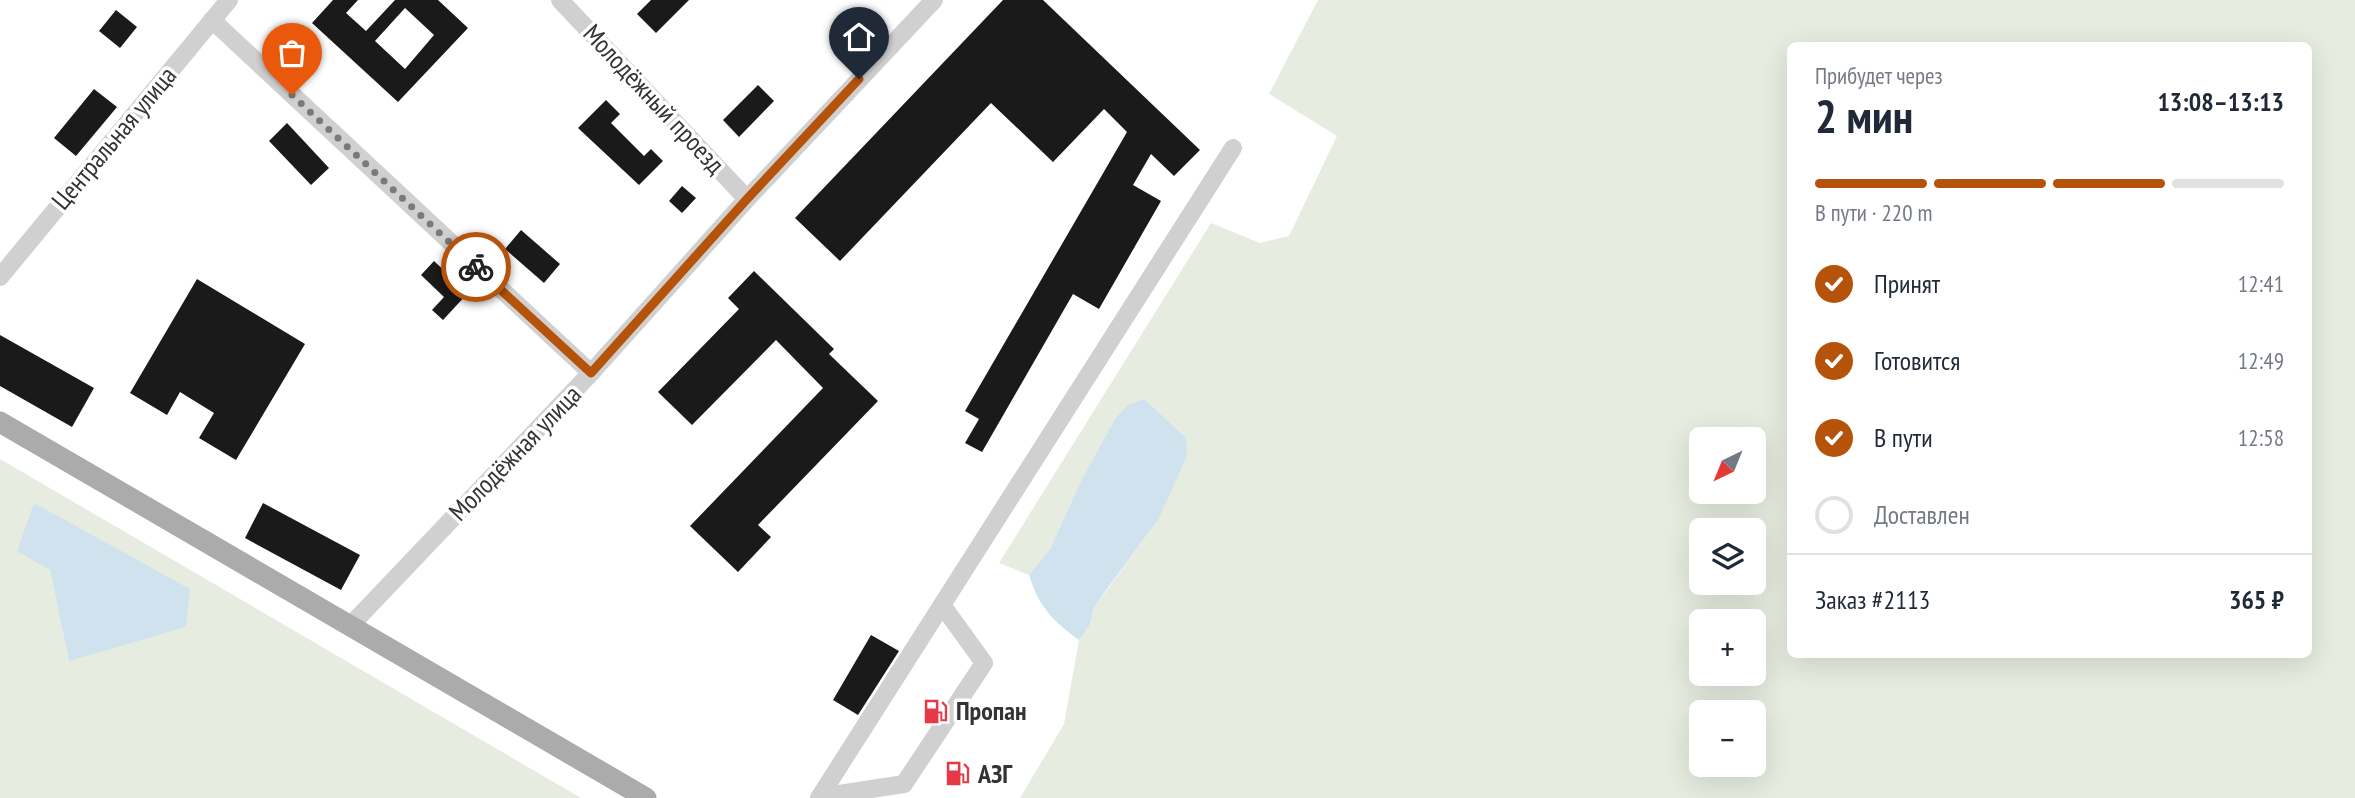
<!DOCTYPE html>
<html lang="ru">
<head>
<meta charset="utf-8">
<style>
	:root { --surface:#fff; --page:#f6f6f7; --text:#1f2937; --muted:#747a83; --line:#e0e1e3; --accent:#b45309 }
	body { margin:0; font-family:"PT Sans Narrow",sans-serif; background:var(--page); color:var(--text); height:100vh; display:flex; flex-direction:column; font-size:26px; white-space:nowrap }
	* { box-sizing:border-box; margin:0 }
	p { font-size:23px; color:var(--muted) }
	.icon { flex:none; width:38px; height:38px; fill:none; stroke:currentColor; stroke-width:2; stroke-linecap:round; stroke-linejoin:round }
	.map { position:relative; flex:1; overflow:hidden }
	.sheet { position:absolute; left:1787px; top:42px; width:525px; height:616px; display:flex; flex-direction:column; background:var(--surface); border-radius:10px; box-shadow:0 7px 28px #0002 }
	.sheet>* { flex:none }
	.needle { width:46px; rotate:223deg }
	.buttons { position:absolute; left:1689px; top:427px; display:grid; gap:14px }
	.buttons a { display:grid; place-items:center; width:77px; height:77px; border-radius:10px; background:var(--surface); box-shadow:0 7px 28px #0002; font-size:35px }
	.pin { position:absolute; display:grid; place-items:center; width:60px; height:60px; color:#fff; margin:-72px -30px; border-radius:50% 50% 50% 0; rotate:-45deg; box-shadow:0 0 7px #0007 }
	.pin .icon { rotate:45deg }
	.courier { position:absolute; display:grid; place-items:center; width:70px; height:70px; margin:-35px; border:5px solid #b45309; border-radius:50%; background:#fff; color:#222; box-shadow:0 2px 9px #0007 }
	.summary em { font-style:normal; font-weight:600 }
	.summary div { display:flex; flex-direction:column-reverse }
	.summary { display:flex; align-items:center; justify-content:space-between; height:119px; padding:0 28px }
	h1 { font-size:46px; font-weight:600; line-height:52px }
	.bar { display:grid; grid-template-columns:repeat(4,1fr); gap:10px 7px; align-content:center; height:84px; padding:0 28px }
	.bar i { height:9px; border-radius:5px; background:var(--line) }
	.bar .selected { background:var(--accent) }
	.bar p { grid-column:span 4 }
	.line { display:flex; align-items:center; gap:18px; padding:0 28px; border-top:2px solid var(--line) }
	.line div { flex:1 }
	ol { padding:0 28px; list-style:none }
	li { display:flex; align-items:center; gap:21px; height:77px }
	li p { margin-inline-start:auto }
	li .icon { padding:7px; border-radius:50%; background:var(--accent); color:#fff; stroke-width:4 }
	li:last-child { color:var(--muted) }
	li i { width:38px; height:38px; border:4px solid var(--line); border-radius:50% }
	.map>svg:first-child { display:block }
	.green { fill:#e6ecdf; fill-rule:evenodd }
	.water { fill:#cfe2ee }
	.building { fill:#1a1a1a; fill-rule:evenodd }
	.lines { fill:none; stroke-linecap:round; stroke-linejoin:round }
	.minor { stroke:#d0d0d0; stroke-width:18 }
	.major { stroke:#ababab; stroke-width:21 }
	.done { stroke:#7a7a7a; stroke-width:7; stroke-dasharray:0 12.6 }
	.route { stroke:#b45309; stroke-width:9 }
	.labels { text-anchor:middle; stroke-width:7; stroke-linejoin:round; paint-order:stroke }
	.street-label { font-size:26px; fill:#333; stroke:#fff }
	.poi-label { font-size:26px; font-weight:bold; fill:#333; stroke:#fff; text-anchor:start }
</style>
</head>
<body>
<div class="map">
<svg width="2355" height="798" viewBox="0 0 2355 798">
	<rect width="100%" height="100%" fill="#fff"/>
	<g class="green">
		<path d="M1318,0h1037v798h-1335l44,-74 15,-84 11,-15 4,-17 64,-88 -77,-39 -31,68 -21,26 -30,-12 212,-340 49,20 29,-7 48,-100 -68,-42zM1790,46h518v608h-518zM1701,439h53v53h-53zM1701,530h53v53h-53zM1701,621h53v53h-53zM1701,712h53v53h-53z"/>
		<path d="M0,459l581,339h-581zM50,570l136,57 -117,33z"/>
	</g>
	<g class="water">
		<path d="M1144,399l42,39 1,18 -29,64 -54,73 -10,15 -4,17 -11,15c-26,-19 -40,-33 -50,-65l21,-26 31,-68 35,-63 12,-13z"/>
		<path d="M34,503l156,86 -4,38 -117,34 -19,-91 -33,-19z"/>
	</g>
	<g class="building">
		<path d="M333,0h25l-12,13 20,18 29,-31h43l30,28 -70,74 -86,-79zM405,8l29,27 -29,34 -30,-28z"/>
		<path d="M651,0h38l-33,33 -19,-19z"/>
		<path d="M1003,0h40l157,150 -26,26 -23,-22 -18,31 28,16 -62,108 -26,-15 -91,158 -17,-9 14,-24 -14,-8 162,-279 -23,-23 -51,53 -62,-59 -151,158 -45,-43z"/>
		<path d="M116,10l21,17 -17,21 -21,-17z"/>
		<path d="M758,85l16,16 -35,36 -16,-17z"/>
		<path d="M94,89l23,18 -41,49 -22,-18z"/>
		<path d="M606,100l14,14 -9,9 33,33 7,-7 12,12 -24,24 -61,-57z"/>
		<path d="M287,123l42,45 -18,17 -42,-44z"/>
		<path d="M682,186l14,12 -14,15 -13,-12z"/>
		<path d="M521,230l39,34 -16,19 -39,-34z"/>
		<path d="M434,261l34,32 -25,27 -11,-10 12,-13 -23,-22z"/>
		<path d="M754,271l80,78 -5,5 49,47 -120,124 13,12 -33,35 -48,-46 133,-138 -47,-48 -84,85 -34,-33 81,-83 -11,-11z"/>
		<path d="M197,279l108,65 -69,116 -37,-22 15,-25 -34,-21 -13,23 -37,-22z"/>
		<path d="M0,335l94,53 -22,39 -72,-41z"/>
		<path d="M263,503l97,52 -19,35 -96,-52z"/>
		<path d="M871,635l28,16 -41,64 -25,-15z"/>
	</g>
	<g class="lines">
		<g class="minor">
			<path d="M560,0l187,199"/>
			<path d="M212,20l379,353"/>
			<path d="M0,277l229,-277"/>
			<path d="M350,626l241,-253 156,-174 187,-199"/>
			<path d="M820,797l84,-13 80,-121 -42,-58"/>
			<path d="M819,798l414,-650"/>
		</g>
		<path class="major" d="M0,422l646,376"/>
	</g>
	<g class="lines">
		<path class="done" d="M292,95l184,172"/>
		<path class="route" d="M476,267l115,106 156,-174 112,-120"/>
	</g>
	<defs>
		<symbol id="fuel-bare" viewBox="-9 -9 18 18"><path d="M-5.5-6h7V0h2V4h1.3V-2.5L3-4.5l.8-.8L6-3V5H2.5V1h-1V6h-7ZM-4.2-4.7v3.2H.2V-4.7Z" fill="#e63946" stroke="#fff" stroke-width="2.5" paint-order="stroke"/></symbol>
	</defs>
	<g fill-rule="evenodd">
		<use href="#fuel-bare" x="918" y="694" width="35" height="35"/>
		<use href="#fuel-bare" x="940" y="756" width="35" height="35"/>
	</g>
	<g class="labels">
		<g class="street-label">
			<text transform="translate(654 99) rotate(47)" y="9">Молодёжный проезд</text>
			<text transform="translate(114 138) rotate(-50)" y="9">Центральная улица</text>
			<text transform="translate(515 453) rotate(-46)" y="9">Молодёжная улица</text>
		</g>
		<g class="poi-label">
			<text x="956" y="720">Пропан</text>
			<text x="978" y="783">АЗГ</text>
		</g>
	</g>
</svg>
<div class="buttons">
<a><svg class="needle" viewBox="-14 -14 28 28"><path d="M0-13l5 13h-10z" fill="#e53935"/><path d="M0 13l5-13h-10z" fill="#747a83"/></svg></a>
<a><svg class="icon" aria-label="layers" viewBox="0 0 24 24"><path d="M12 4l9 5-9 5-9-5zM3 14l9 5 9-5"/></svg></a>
<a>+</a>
<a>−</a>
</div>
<div class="pin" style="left:292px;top:95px;background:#ea580c"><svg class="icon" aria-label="bag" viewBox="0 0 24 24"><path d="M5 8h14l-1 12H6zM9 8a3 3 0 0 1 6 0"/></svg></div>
<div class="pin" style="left:859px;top:79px;background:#1f2937"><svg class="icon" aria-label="home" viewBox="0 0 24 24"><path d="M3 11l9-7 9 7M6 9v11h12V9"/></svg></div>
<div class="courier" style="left:476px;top:267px"><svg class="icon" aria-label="bike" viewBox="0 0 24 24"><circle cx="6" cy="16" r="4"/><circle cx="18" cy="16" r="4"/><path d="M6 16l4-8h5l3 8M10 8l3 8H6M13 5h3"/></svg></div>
<section class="sheet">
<div class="summary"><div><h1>2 мин</h1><p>Прибудет через</p></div><em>13:08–13:13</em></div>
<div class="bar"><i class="selected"></i><i class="selected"></i><i class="selected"></i><i></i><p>В пути · 220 m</p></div>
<ol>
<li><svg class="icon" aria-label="check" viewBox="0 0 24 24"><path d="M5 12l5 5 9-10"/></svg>Принят<p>12:41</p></li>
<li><svg class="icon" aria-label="check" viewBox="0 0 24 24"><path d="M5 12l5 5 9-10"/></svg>Готовится<p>12:49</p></li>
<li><svg class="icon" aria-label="check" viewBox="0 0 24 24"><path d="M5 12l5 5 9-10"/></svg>В пути<p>12:58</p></li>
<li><i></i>Доставлен</li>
</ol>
<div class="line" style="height:91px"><div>Заказ #2113</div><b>365 ₽</b></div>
</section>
</div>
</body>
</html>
